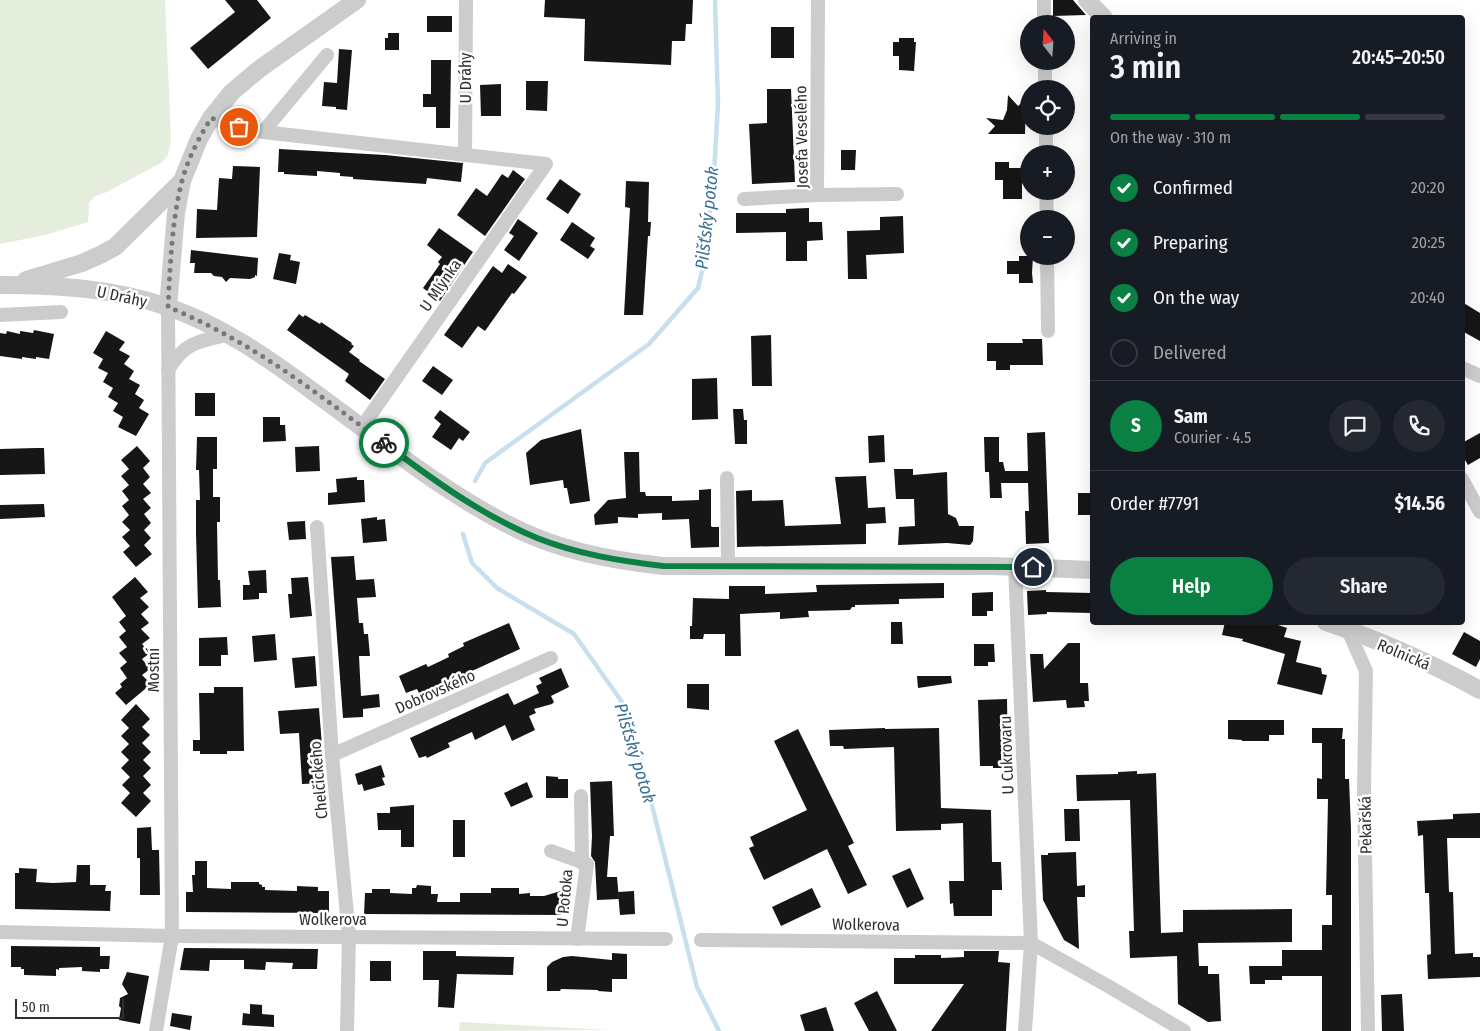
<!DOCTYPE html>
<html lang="en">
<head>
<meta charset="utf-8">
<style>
	:root { --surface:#171b24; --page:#242831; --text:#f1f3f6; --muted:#9ea1a6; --line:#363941; --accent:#0b8043 }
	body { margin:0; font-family:"Fira Sans Condensed",sans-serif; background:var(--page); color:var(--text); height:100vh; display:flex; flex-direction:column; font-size:19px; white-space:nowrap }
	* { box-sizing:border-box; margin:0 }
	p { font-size:16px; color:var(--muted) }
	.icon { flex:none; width:28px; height:28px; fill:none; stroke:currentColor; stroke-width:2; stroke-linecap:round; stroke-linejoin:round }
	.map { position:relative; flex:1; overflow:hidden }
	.drawer { position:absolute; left:1090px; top:15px; width:375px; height:610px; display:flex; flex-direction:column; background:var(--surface); border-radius:5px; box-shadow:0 5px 20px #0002 }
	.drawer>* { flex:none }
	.needle { width:32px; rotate:343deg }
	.tools { position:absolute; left:1020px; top:15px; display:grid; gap:10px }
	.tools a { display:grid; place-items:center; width:55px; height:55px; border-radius:50%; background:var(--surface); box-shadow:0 5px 20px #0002; font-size:25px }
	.scale { position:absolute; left:15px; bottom:12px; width:109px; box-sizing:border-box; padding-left:5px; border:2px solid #2f2f2f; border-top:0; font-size:14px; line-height:18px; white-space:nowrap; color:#2f2f2f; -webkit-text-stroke:4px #fff; paint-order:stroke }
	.pin { position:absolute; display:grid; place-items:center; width:42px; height:42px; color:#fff; margin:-21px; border:2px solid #fff; border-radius:50%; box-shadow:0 1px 5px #0007 }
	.courier { position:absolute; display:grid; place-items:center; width:50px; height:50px; margin:-25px; border:4px solid #0b8043; border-radius:50%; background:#fff; color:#222; box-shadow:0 1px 6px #0007 }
	.head em { font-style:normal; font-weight:600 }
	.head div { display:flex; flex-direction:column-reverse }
	.head { display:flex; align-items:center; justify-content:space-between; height:85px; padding:0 20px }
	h1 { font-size:32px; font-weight:600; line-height:38px }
	.bar { display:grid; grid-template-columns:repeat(4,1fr); gap:8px 5px; align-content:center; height:60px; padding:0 20px }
	.bar i { height:6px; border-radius:4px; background:var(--line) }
	.bar .on { background:var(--accent) }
	.bar p { grid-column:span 4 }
	.line { display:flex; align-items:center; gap:12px; padding:0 20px; border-top:1px solid var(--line) }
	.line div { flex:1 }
	.round { display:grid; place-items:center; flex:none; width:52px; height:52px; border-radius:26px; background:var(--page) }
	ol { padding:0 20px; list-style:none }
	li { display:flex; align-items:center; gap:15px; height:55px }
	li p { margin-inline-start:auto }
	li .icon { padding:5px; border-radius:50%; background:var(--accent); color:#fff; stroke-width:4 }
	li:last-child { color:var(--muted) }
	li i { width:28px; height:28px; border:2px solid var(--line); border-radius:50% }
	.button { display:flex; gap:10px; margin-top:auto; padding:10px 20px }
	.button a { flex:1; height:58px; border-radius:30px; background:var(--accent); color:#fff; font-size:20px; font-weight:600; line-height:58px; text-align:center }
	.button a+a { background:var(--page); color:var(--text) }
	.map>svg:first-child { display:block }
	.green { fill:#e5eddc }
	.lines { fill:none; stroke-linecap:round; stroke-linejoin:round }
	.stream { stroke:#c8dfed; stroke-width:4.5 }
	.building { fill:#161616 }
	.minor { stroke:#ccc; stroke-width:14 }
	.tertiary { stroke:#ccc; stroke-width:18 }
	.done { stroke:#787878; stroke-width:5; stroke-dasharray:0 9 }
	.route { stroke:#0b8043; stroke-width:6 }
	.labels { text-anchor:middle; stroke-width:5; stroke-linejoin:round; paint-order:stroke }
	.street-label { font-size:16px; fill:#2f2f2f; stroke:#fff }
	.water-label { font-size:18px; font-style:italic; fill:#3a7194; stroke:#fff }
</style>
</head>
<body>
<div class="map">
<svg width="1480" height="1031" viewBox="0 0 1480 1031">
	<rect width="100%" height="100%" fill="#fff"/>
	<g class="green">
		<path d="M0,0h165l6,140 -3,15 -7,8 -54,29 -12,4 -6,7 -1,19 -43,13 -45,9z"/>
		<path d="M460,1022l149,8 -150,1z"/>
	</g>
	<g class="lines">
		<g class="stream">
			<path d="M475,481l10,-18 164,-119 49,-56 7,-29 9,-86 4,-69 -3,-104"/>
			<path d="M463,534l9,29 25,25 77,46 48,68 20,63 55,222 22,44"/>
		</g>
	</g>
	<g class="building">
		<path d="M225,0h32l14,18 -63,51 -18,-21 45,-36z"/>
		<path d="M545,0h148l-1,24h-6l-1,17h-13l-1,24 -87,-4 1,-42 -41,-2z"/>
		<path d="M1053,0h20l13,15 -33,1z"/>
		<rect x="427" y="16" width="25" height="16"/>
		<rect x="771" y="27" width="23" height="31"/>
		<path d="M388,33h11v17h-14v-12h3z"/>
		<path d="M899,38h15v4h2l-2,29 -15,-1v-14h-6v-14h6z"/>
		<path d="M339,49l13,1 -5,60 -11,-1v-2l-14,-1 2,-24 13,1z"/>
		<path d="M431,60h20l-1,68h-14v-21h-13v-13h8z"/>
		<path d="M526,81h22l-1,30 -21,-1z"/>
		<path d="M501,84v32h-20l-1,-31z"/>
		<path d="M767,89h24l4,93 -43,2 -3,-60 18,-1z"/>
		<path d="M1008,95l10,11 8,-7 -1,35h-37l7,-8 -9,-8 17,2 4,-10z"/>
		<path d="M279,149l106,6 78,8 -2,19 -34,-4 -1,6 -73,-5v-2l-13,-1v-3l-23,-2v5l-33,-2v-2h-6z"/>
		<path d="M841,150h15l-1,20h-14z"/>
		<path d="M995,162h14v6h13v31h-19v-19h-8z"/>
		<path d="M233,166l27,1 -3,70 -61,1 1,-29 20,1 2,-32 13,1z"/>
		<path d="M513,170l12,9 -40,57 -28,-21 19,-27 11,8 15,-22 6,4z"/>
		<path d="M560,179l21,15 -13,20 -22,-15z"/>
		<path d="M626,181l23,1 -1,40h3l-1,14h-2l-5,79h-19l6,-107 -5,-1z"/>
		<path d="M809,208v14h13l1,18 -16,1v20h-21v-29l-50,1v-20h50v-4z"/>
		<path d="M903,216l1,37 -38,2 1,24h-19l-1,-48 33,-1v-13z"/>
		<path d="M518,219l20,14 -19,28 -15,-11 10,-14 -5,-3z"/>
		<path d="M572,222l23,16 -5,8 5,3 -7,10 -28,-19z"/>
		<path d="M439,228l34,24 -33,49 -17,-13 17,-24 -2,-2 4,-5 -15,-12z"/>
		<path d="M191,250l67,8 -1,18 -2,-1v2l-5,2 -20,-1 -4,4 -4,-5 -8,-1 -3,-3h-17l1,-10h-5z"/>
		<path d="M279,253l12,2 -1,5 10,2 -4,22 -23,-5z"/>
		<path d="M1019,256h14l-1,17 1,10h-14v-9h-12v-13h12z"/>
		<path d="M508,264l19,13 -13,17 -2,-1 -27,38 -7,-5 -16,22 -18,-13 49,-69 9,7z"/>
		<path d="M1462,302l18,11v28l-18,-10z"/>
		<path d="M299,314l4,3 2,-2 15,9 1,-2 31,21 -1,1 3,2 -5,6 11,8 -1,1 26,18 -15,21 -25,-19 4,-7 -62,-44z"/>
		<path d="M34,330l20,4 -5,25 -13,-2v2l-14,-2v2l-22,-3v-23l6,1 1,-3 13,3v-3l13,2z"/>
		<path d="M106,331l19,11 -6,8 11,6 -6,8 10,7 -5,8 11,6 -5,9 9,6 -5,8 10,6 -13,22 -18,-9 5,-10 -10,-6 5,-8 -10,-6 5,-9 -10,-6 5,-9 -10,-5 5,-9 -10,-6z"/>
		<path d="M771,335l1,51h-20l-1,-50z"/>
		<path d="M1022,339h20l1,26h-33v5h-14v-9h-9v-18h36z"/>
		<path d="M433,366l20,14 -11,15 -20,-14z"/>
		<path d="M717,378l1,41 -26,1v-41z"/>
		<rect x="195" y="393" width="20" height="23"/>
		<path d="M733,409h10l1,11h3v24h-12z"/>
		<path d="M440,410l30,22 -7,9 -4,-3 -8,12 -19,-13 9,-13 -7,-6z"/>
		<path d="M263,417h17v8h5l1,16 -23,1z"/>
		<path d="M581,429l9,72 -20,3 -3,-16h-3l-1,-8 -33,5 -4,-32 15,-13z"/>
		<path d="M1045,432l4,111 -23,1 -1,-33h4l-1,-28h-27l1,15h-12l-1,-26h-4l-1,-35h15v25h4l2,9h23l-1,-38z"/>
		<path d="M1480,433v25l-12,7 -6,-10v-12z"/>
		<path d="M884,435l1,27 -16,1 -1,-27z"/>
		<path d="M197,437h20v32h-4v28h7v25h-3l1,58h2l1,27 -23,1 -2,-75v-33h4l-1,-30h-3z"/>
		<path d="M137,446l13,15 -7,7 7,9 -7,7 8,9 -8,6 8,9 -7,6 7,9 -7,7 7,8 -7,7 8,9 -16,13 -13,-15 7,-6 -8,-9 8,-7 -8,-8 7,-7 -7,-9 7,-6 -7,-9 7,-6 -8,-9 8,-7 -8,-9z"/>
		<path d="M319,446l1,25 -24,1 -1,-25z"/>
		<path d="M36,448h8l1,26 -45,1v-26z"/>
		<path d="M624,452h15l1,40h5l1,4h26v5l27,-1v-10l12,-1v37l1,1h7v20l-28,1 -2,-29 -27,1v-7l-24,1v4l-20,-1v6l-23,2 -1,-10 14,-15 18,-2z"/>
		<path d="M894,469h19v6l34,-3 1,42 8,4 3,8h15l-1,15 -3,4 -23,-2 -49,2 1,-18 16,-1 -1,-27h-18z"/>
		<path d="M866,476l2,32 17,-1 1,16 -20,1v20l-129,3 -1,-56 16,-1v11l31,-1 2,26 56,-2 -6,-47z"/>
		<path d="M357,477v3h7l1,22 -37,3v-12l9,-1 -1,-13z"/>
		<rect x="1078" y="493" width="14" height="22"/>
		<path d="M44,504l1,13 -45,2v-14z"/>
		<path d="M377,517v3l8,-1 2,22 -24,2 -2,-24z"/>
		<path d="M305,521l1,18 -17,1 -2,-18z"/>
		<path d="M354,556l2,24 18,-1 2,18 -19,1 2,25h4l1,11h4l2,22h-11l2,40 18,-2 1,13 -17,2v8l-20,1 -12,-161z"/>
		<path d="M266,570l1,23h-8v6l-16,1v-15h7l-2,-14z"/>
		<path d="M135,577l13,15 -8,6 9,9 -8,7 8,9 -8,6 9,9 -8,6 8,9 -8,6 8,10 -8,6 9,9 -25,21 -11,-12 7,-6 -2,-3 7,-6 -7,-10 7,-6 -8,-9 8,-6 -8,-10 7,-6 -7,-9 7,-6 -14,-19z"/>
		<path d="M308,577l4,39 -22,2 -2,-24h4l-1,-16z"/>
		<path d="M944,583v15l-45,1v5l-44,1v2h-3l-2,3 -42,1 1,6 -29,2v-7l-40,2 1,42h-16v-22h-21l-1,5h-13v-13h2l1,-28 36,1v-13h36v8l52,-2 -1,-7z"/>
		<path d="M1046,590v2l46,1v20l-45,-1v2l-19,1 -1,-24z"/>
		<path d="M993,592v19h-6v5h-15v-23z"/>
		<path d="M891,622h11l1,22h-12z"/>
		<path d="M1225,622h44l18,6 -3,9 17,4 -5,21 25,6 1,6 5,1 -5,20 -45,-11 8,-30 -43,-13 1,-2 -21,-4z"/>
		<path d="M509,623l11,26 -100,46 -3,-6 -11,4 -7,-17 27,-12 2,3 21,-10 -1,-3 16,-8 -1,-3z"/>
		<path d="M1464,632l16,9v18l-4,8 -24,-13z"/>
		<path d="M275,634l2,26 -23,2 -2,-26z"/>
		<path d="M227,637l1,18h-7v11h-22v-28z"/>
		<path d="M1068,643h12v40h8l1,18h-5l1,6 -18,1 -1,-8 -33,2 -3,-48h13l1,15z"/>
		<path d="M974,644h20l1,18h-7v4h-14z"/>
		<path d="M315,656l2,30 -22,2 -3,-30z"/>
		<path d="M561,668l8,19 -18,9 3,6 -2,2 -18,5 2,4 -7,3 6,14 -23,11 -7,-16 -30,15 -3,-8 -24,11 2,4 -23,11 -1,-2 -7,2 -9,-20 98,-45 6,12 25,-12 -3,-7 6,-3 -3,-5z"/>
		<path d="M917,676h34l1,7 -34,5z"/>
		<path d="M687,684h22v26l-22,-2z"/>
		<path d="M214,687h29l1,64h-17v3h-27v-3h-7v-11h7l-1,-47h15z"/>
		<path d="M1007,699l1,66h-3v3h-12v-2h-13l-2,-66z"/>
		<path d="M136,704l14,15 -8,8 8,8 -8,8 9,9 -8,8 8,8 -8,8 8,9 -8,8 8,8 -15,16 -15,-14 9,-10 -8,-8 8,-8 -9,-9 8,-8 -8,-8 8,-8 -8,-8 8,-8 -8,-8z"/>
		<path d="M319,708l6,75 -23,1 -3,-51 -19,1 -2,-23z"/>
		<path d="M1228,720h56v15h-15v6h-27v-1l-14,-1z"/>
		<path d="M885,728v1l54,-1 2,80 50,2 1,52h9l1,25v3h-10v26h-38l-1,-13 -3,1 -1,-23h15l-1,-58 -22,1v6l-45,1 -2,-84 -50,2 -1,-3h-13l-1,-16z"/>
		<path d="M1312,728h31l-1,11h3v40h4l2,50v202h-29v-55h-40v-26h40v-25h10v-30h-6l2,-96h-11v-21l5,1v-36h-10z"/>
		<path d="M798,729l56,114 -6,3 19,39 -19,9 -21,-45 -63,31 -15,-32 5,-2 -4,-9 57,-27 -33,-69z"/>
		<path d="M381,765l4,12 -3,1 3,7 -21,6 -2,-7 -4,1 -3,-11z"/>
		<path d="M1137,771v3l19,-1 5,160 22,-1v-22l109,-1v33l-94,1 1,23h9v8h11l2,47 -13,1 -30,-18 -1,-48 -47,2 -1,-27h5l-4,-131 -53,1 -1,-26 42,-1v-2z"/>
		<path d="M546,776l12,1v2h10v19h-22z"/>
		<path d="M612,781l2,55h-4l-3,41h10l2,22 -22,1 -2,-38 -4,-6 1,-20 -2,-54z"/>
		<path d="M527,782l6,15 -22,10 -7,-14z"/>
		<path d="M414,805v42h-13v-17h-23l-1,-17h13v-6z"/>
		<path d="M1064,809h15l1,32h-15z"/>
		<path d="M1480,813v25h-33l2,54h4l2,62 18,-1v4h7v20l-52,2 -1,-24 4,-1 -2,-61h-4l-2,-58 -5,1 -1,-15 36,-2v-5z"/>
		<rect x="453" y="820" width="12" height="37"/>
		<path d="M151,827l1,23h7l1,45h-20v-37h-3v-30z"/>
		<path d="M1076,852l1,34 8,-1v12h-8l2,52 -15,-9 -21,-40 -1,-23 -1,-22h7v-2z"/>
		<path d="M195,861h12v27l24,1v-7h28v2l3,1v2h3v3l32,1v-5l21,1v4h11v22l-143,-1v-20h7l-1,-17h3z"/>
		<path d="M77,865h13v20h16l-1,6h6l-1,20 -95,-2v-36h4v-5l18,1 -1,13 17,1 23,-1z"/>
		<path d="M910,868l14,31 -17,9 -15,-32z"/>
		<path d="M417,885l14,1v8h7l-1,8h23v-9h31v-5h28v6l11,-1v3h14l20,-6 -1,7h6v18l-205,-1 1,-21h7v-4h18v4l22,1v-6h4z"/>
		<path d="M812,888l9,19 -40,19 -9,-19z"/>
		<path d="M634,891l1,23 -15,1 -2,-23z"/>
		<path d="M11,946l89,1v9h10l-1,13h-9v3l-18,-1v-4l-23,1v2l-3,-1v7l-32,-1v-6h-3v-2h-10z"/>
		<path d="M184,948l134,1 -1,20h-25l1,-6 -27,-1 -1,8 -21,-1v-9h-34l-1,11 -29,-1z"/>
		<path d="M423,951h33v5l58,1 -1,18 -56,-1 -3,34 -16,-1 1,-27h-16z"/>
		<path d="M964,951h35l-1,11 12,1 -4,68h-75l33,-47h-70v-26h21v-3h26v3l23,-1z"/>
		<path d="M612,953l15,1v25h-15v13l-14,-1v-1l-37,-1 -1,2h-13v-24l5,-5 11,-5 9,-1 40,4z"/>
		<rect x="370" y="961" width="21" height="20"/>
		<path d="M1249,966h33v14h-17v4h-15z"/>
		<path d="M127,972l22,4 -9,48 -21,-4 2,-12 -2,-2 1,-8 8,-4 -6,-10z"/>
		<path d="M877,991l20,40h-28l-15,-28z"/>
		<path d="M1402,994l2,37h-22l-1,-36z"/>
		<path d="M250,1004l12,1v9l12,1v12l-32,-2 1,-12 7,1z"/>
		<path d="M826,1007l8,24h-29l-5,-16z"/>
		<path d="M172,1013l20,3 -2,14 -20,-4z"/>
	</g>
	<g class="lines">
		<g class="minor">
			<path d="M818,0l-1,195 80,-1"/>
			<path d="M1044,0v24"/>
			<path d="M1045,61v28"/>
			<path d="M211,118l28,9 24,5 283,32 -184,263"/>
			<path d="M1046,126v28"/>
			<path d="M263,132l64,-77"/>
			<path d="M465,155l1,-155"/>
			<path d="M1046,191l1,28"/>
			<path d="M744,199l73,-4"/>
			<path d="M1047,256l1,75"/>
			<path d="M0,315l61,-3"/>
			<path d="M1462,368l18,8"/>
			<path d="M168,370c16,-27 30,-29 59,-35"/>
			<path d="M727,478l1,88"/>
			<path d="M1462,479l18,33"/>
			<path d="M317,527l15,228 17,181 -2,95"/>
			<path d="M1015,566l16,377 -6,88"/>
			<path d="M1348,630l18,41 -2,119 4,241"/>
			<path d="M332,755l219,-97"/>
			<path d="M581,796l1,67"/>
			<path d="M551,851l36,13 -10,75"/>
			<path d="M0,932l172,4 494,3"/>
			<path d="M701,940l330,3 77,43 76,45"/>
			<path d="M156,1031l16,-95 -4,-629"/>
		</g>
		<g class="tertiary">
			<path d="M1087,0l17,18"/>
			<path d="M26,280l56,-17 18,-8 15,-8 67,-66"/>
			<path d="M0,285c57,0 113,3 168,22 52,18 99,50 143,83 64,46 126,98 196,134 49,26 102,36 156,42h329l100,4"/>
			<path d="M168,307l8,-94 6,-32 17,-42 12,-21 21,-26 26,-22 99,-70"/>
			<path d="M1326,622c53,18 105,41 154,68"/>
		</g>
	</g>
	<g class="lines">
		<path class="done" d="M239,127l-28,-9c-12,20 -23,40 -29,63 -10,37 -12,88 -14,126 81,33 146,84 216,136"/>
		<path class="route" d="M384,443c48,36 97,72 153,95 40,16 83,23 126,28l370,1"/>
	</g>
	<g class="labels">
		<g class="street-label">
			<text transform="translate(465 78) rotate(-90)" y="6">U Dráhy</text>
			<text transform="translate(801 137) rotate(-91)" y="6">Josefa Veselého</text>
			<text transform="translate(440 285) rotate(-55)" y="6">U Mlýnka</text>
			<text transform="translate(122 296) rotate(12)" y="6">U Dráhy</text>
			<text transform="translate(1404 654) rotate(23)" y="6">Rolnická</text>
			<text transform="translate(153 670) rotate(-90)" y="6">Mostní</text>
			<text transform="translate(435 691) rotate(-24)" y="6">Dobrovského</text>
			<text transform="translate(1006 755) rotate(-92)" y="6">U Cukrovaru</text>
			<text transform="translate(318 780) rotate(-95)" y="6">Chelčického</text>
			<text transform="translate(1365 825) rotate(-91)" y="6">Pekařská</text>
			<text transform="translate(564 898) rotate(-85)" y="6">U Potoka</text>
			<text x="333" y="925">Wolkerova</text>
			<text transform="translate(866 924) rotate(1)" y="6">Wolkerova</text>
		</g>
		<g class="water-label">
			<text transform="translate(707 218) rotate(-84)" y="6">Pilšťský potok</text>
			<text transform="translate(635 753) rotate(73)" y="6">Pilšťský potok</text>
		</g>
	</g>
</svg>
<div class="tools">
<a><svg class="needle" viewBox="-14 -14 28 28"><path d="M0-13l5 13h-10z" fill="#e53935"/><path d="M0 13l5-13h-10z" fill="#9ea1a6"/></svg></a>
<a><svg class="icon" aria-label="locate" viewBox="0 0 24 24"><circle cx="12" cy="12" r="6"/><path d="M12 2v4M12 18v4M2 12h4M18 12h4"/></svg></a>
<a>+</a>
<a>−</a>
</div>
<div class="scale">50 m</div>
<div class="pin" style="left:239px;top:127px;background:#ea580c"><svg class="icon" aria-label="bag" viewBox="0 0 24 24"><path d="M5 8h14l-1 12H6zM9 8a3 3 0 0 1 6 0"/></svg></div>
<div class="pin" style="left:1033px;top:567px;background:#1f2937"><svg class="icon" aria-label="home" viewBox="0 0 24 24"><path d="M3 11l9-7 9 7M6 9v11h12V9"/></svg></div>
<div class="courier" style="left:384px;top:443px"><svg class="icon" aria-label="bike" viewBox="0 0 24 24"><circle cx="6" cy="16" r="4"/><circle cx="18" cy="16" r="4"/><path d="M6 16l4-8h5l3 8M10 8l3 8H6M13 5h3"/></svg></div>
<section class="drawer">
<div class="head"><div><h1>3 min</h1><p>Arriving in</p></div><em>20:45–20:50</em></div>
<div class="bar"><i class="on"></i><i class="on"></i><i class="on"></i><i></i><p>On the way · 310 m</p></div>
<ol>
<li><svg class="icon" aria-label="check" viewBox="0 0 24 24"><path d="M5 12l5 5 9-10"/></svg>Confirmed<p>20:20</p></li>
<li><svg class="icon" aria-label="check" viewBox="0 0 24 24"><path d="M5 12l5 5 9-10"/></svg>Preparing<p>20:25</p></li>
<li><svg class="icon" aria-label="check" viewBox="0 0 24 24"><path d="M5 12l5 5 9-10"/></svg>On the way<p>20:40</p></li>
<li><i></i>Delivered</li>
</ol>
<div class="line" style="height:90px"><b class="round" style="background:var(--accent);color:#fff">S</b><div><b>Sam</b><p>Courier · 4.5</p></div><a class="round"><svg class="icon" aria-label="chat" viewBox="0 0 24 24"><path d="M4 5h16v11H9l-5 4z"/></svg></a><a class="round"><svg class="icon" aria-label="phone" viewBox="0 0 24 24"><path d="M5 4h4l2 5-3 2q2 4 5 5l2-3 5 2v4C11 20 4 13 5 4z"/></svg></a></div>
<div class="line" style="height:65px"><div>Order #7791</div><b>$14.56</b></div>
<div class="button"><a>Help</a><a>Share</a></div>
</section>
</div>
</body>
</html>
